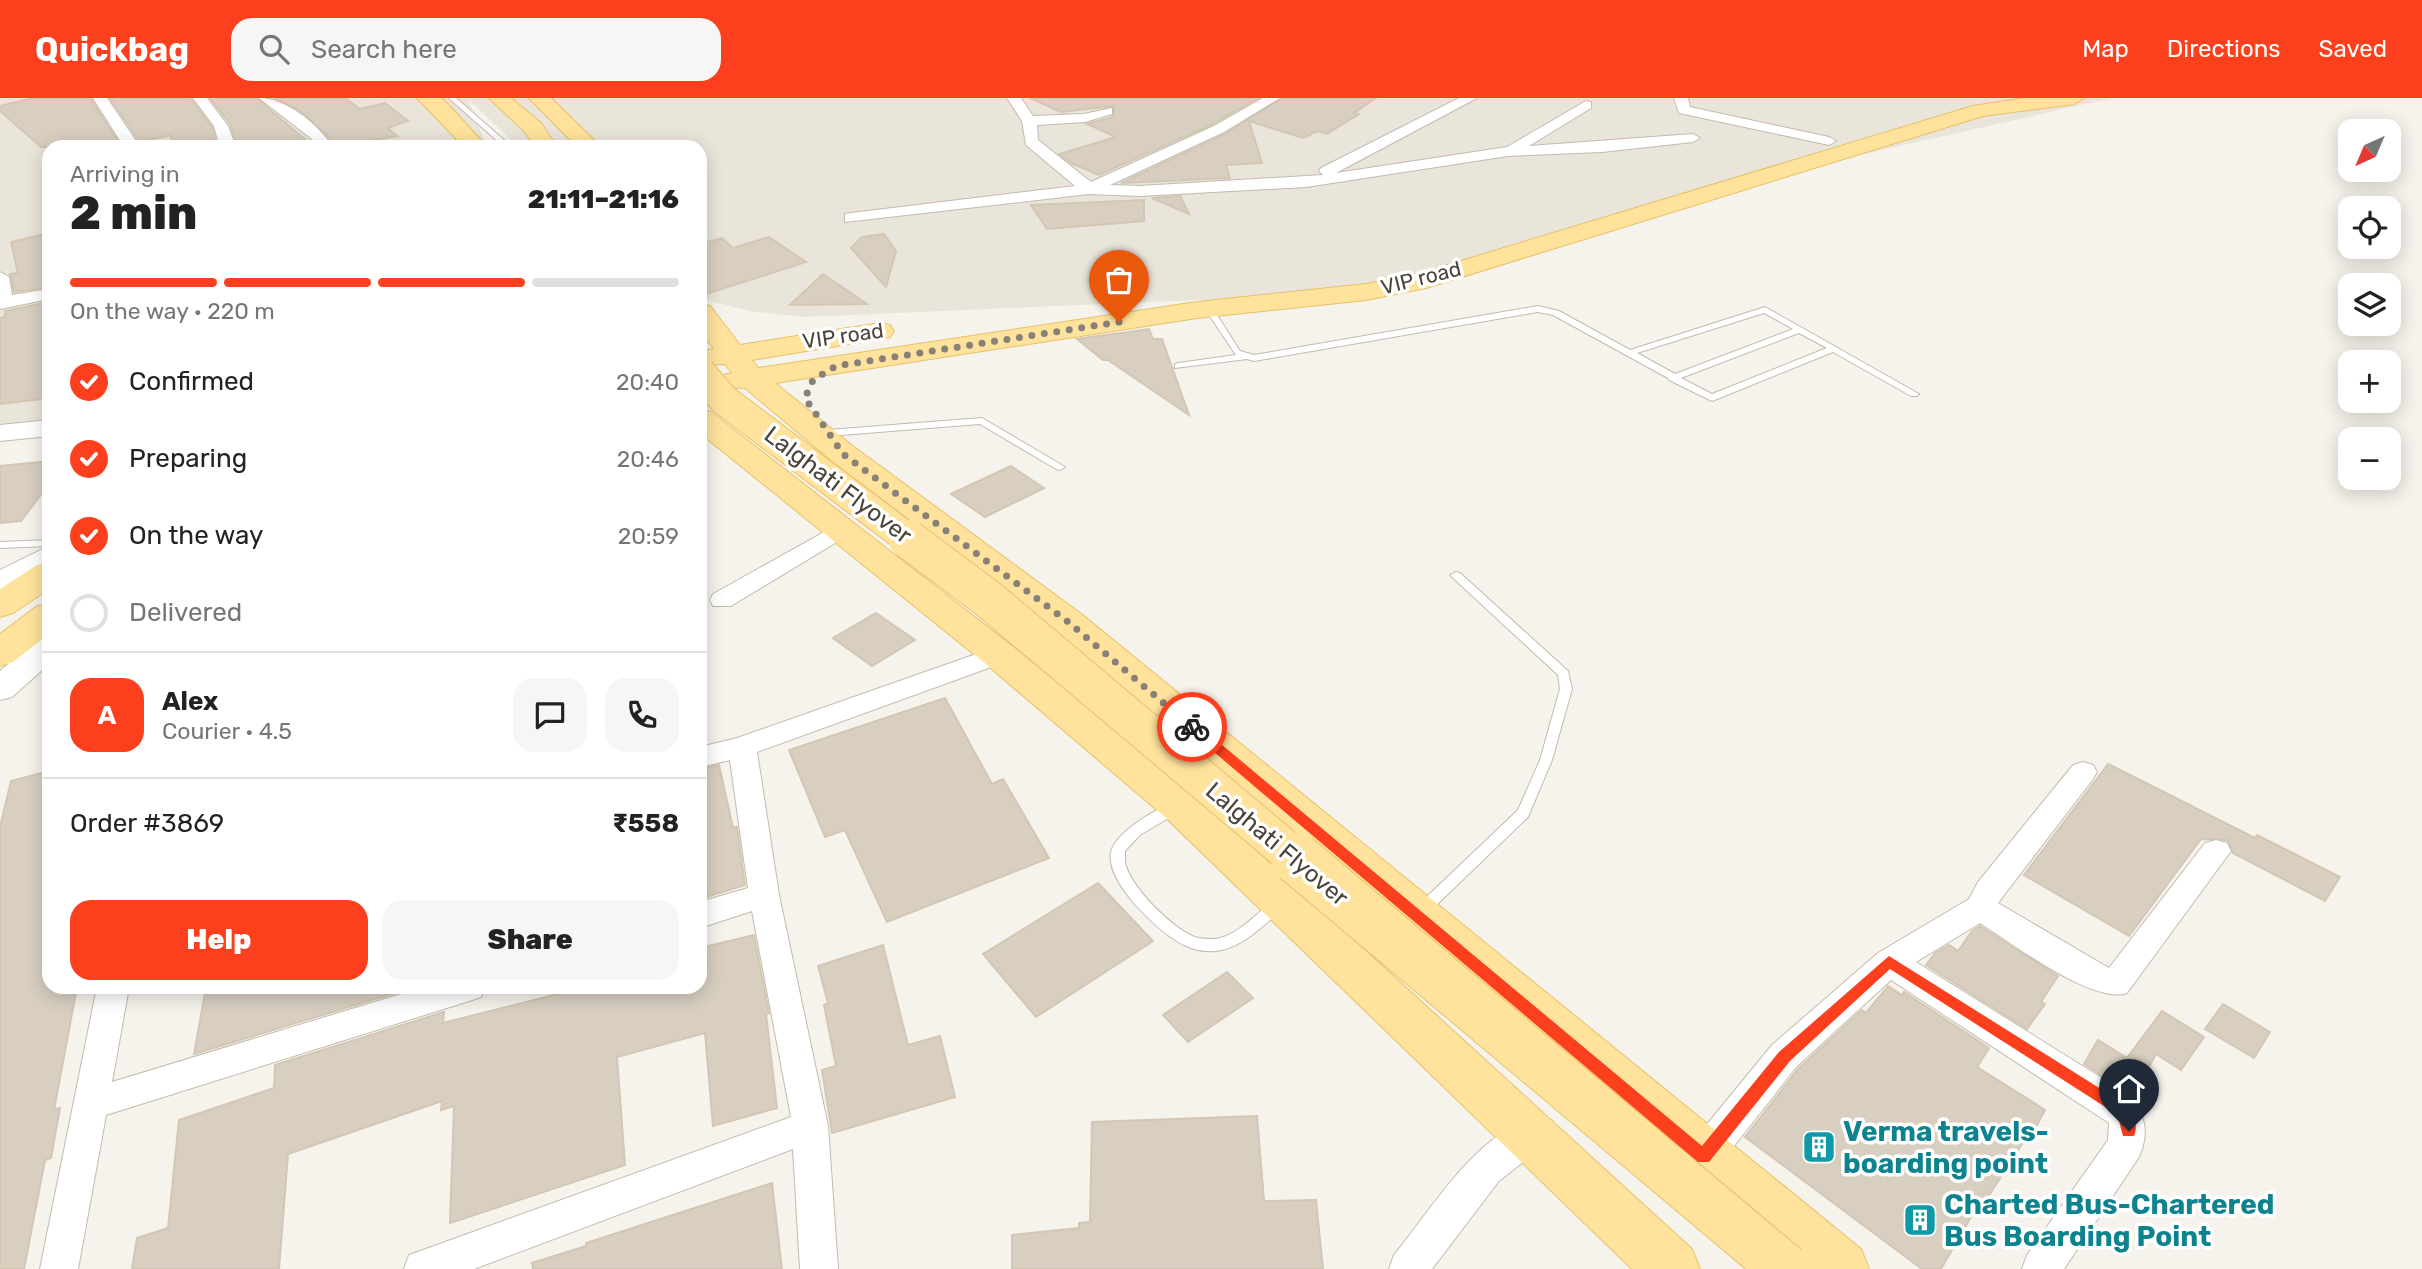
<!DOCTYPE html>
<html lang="en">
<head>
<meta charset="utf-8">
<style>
	:root { --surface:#fff; --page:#f6f6f6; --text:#222; --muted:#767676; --line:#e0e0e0; --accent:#fc3f1d }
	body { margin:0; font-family:Rubik,sans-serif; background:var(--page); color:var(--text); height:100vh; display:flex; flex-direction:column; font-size:26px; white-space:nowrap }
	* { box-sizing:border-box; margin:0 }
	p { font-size:23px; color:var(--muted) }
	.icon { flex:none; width:38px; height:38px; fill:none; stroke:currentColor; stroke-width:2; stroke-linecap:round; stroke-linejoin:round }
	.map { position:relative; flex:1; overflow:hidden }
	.details { position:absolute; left:42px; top:42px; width:665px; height:854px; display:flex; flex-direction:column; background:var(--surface); border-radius:21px; box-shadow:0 4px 18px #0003 }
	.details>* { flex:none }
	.needle { width:46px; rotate:224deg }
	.fabs { position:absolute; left:2338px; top:21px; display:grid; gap:14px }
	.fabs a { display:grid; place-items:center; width:63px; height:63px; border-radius:14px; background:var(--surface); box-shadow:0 4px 18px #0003; font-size:35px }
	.pin { position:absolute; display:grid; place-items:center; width:60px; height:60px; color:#fff; margin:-72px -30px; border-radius:50% 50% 50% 0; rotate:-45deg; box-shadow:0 0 7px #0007 }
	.pin .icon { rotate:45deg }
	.courier { position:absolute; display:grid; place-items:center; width:70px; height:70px; margin:-35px; border:5px solid #fc3f1d; border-radius:50%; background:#fff; color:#222; box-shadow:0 2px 9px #0007 }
	.overview em { font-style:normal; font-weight:800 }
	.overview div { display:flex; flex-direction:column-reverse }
	.overview { display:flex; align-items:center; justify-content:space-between; height:119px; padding:0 28px }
	h1 { font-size:46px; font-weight:800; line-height:52px }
	.bar { display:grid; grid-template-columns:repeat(4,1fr); gap:10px 7px; align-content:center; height:84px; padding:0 28px }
	.bar i { height:9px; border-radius:5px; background:var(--line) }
	.bar .on { background:var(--accent) }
	.bar p { grid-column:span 4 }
	.line { display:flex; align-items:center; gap:18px; padding:0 28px; border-top:2px solid var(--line) }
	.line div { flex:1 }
	.round { display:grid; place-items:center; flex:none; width:74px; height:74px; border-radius:21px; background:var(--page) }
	ol { padding:0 28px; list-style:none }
	li { display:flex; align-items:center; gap:21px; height:77px }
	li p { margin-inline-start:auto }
	li .icon { padding:7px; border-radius:50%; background:var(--accent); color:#fff; stroke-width:4 }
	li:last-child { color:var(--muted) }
	li i { width:38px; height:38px; border:4px solid var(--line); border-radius:50% }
	.primary-button { display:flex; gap:14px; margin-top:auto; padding:14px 28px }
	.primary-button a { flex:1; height:80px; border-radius:21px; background:var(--accent); color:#fff; font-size:28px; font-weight:800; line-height:80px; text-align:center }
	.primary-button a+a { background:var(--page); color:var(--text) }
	header { display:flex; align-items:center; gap:42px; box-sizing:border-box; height:98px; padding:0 35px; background:var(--accent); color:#fff }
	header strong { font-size:33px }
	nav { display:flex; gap:38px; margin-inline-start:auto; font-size:24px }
	.search { width:490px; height:63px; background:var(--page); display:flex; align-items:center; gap:18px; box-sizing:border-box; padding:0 24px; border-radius:21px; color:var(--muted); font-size:26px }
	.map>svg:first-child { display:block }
	.residential { fill:#eae5da }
	.building { fill:#d8cfc1; stroke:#d3c7b4; stroke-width:2 }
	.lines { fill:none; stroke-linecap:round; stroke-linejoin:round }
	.service-casing { stroke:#c2bbae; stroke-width:2 }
	.minor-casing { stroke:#c2bbae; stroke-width:2 }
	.tertiary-casing { stroke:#c2bbae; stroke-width:2 }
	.primary-casing { stroke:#e6c16a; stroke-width:2 }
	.service { fill:#fff; fill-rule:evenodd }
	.minor { fill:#fff; fill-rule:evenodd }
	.tertiary { fill:#fff; fill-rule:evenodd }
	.primary { fill:#ffe39c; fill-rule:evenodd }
	.primary-bridge-far2-casing { stroke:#e6c16a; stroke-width:32; stroke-linecap:butt }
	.primary-bridge-far1-casing { stroke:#e6c16a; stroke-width:40; stroke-linecap:butt }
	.primary-bridge-casing { stroke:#e6c16a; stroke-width:52; stroke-linecap:butt }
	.primary-bridge-far2 { stroke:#ffe39c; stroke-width:30 }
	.primary-bridge-far1 { stroke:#ffe39c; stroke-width:38 }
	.primary-bridge { stroke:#ffe39c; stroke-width:50 }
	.route { fill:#fc3f1d }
	.done { stroke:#878178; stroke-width:7; stroke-dasharray:0 12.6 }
	.labels { text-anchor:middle; stroke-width:7; stroke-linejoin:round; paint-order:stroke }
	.far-street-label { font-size:21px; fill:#4b4439; stroke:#fff }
	.street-label { font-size:24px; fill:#4b4439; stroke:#fff }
	.near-culture-label { font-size:28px; font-weight:bold; fill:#0d838f; stroke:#fff; text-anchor:start }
</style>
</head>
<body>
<header>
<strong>Quickbag</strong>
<div class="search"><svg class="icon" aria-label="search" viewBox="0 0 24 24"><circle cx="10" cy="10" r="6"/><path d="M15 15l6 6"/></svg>Search here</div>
<nav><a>Map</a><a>Directions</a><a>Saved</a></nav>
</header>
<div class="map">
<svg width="2422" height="1171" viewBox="0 0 2422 1171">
	<rect width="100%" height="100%" fill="#f6f3ec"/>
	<path class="residential" d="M0,0h2112l-367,83 -364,111 -576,25 -56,-6 -49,-13v-151h-181l-51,-48 19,48h-438v279l-49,4z"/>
	<g class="building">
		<path d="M33,0h57l31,48 -80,1 -41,-36v-5z"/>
		<path d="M110,0h80l22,29 5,20h-45l-1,-12 -31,7z"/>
		<path d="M210,0h46l56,47 -74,2 -8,-23z"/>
		<path d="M274,0h71l15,11 25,-6 23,18 -20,7 9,8 -59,10 -36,-34z"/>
		<path d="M1030,0h228l-45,26 -114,51 -26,-11 -14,-10 57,-17 -29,-13 26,-7 1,-11 -53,6z"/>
		<path d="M1282,0h94l-22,15 5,1 -32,20 -9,-3 -15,7 -54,-17 13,42 -36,2 4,13 -109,5 104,-49z"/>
		<path d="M1180,98l9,18 -37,-16z"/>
		<path d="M1144,102v21l-97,8 -16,-24z"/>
		<path d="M49,135v54l-35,5 -4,-18 8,-1 -7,-31z"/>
		<path d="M884,136l12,17 -10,36 -35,-39 11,-11z"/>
		<path d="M769,139l37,25 -106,34v-52l22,-6 11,10z"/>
		<path d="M823,176l44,30 -77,1z"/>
		<path d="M49,204v96l-49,6v-86l5,-1v-6z"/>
		<path d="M1149,231l4,10h9l27,76 -81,-55h-5l-26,-21z"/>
		<path d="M49,363v23l-28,37 -21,2v-57z"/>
		<path d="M1011,368l33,22 -59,29 -34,-23z"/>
		<path d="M876,515l39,27 -43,26 -39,-28z"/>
		<path d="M945,600l47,86 11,-5 46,79 -162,64 -42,-92 -20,7 -36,-87z"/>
		<path d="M2108,666l147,74 2,-3 83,42 -15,24 -92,-48 -5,-13 -27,-1 -72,97 -105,-61z"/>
		<path d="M719,667l14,63 4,-1 8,58 -45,14v-130z"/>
		<path d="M49,673v216h28l-23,123 6,-2 -9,50 -6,2 -21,109h-24v-442l11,-46z"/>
		<path d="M1098,785l55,58 -117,76 -53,-63z"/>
		<path d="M1980,828l78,50 -17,26 4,2 -18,25 -101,-64 9,-12 14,-8 9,6 14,-20z"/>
		<path d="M754,837l15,78 -3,1 11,94 -64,18 -8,-93 -88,24 8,108 -175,58 4,-117 -13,4 1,-9 -154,53 -9,115h-147l5,-31 31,-10 11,-108 95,-32 1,-23 169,-53 -1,11 143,-36h114v-39z"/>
		<path d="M883,847l25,100 32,-9 15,61 -123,36 -10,-63 14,-4 -12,-61 4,-2 -10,-37z"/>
		<path d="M1227,874l26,26 -65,44 -25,-27z"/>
		<path d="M1888,888l14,9 2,-3 85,56 -12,19 68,43 -18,33 -3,-2 -47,73 -3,-2 -33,57h-19l-177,-132 53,-68 64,-59 4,3z"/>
		<path d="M206,889h209l-221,67z"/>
		<path d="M2223,906l47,28 -16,26 -49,-29z"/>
		<path d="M2162,913l42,26 -23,33 -25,-16 -23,42 -49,-32 14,-24 29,18z"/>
		<path d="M1257,1018l7,85 52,-1 7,69h-311v-34l67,-7v-5l11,-1 2,-100z"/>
		<path d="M772,1085l10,86h-249l-1,-6 54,-17v-3z"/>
	</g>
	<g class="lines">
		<defs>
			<g id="service">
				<path d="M449,0h7l56,49h-8z"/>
				<path d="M1209,208l3,1 28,44 14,4 284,-49 21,5 71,39 135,-43 154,87 -2,2h-6l-78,-44 -121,49 -43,-21 -1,-2 -115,-63 -15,-3 -284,49 -7,-2 -72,9v-4l3,-1 58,-8 -31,-46zM1764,215l29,16 -118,45 -38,-21zM1799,235l28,15 -115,46 -31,-16z"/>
				<path d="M982,320l83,49 -5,3 -4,-1 -76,-45 -152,12 -5,-3 5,-3z"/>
				<path d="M49,442v6l-49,2v-6z"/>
				<path d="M1456,474l4,1 108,98 4,18 -20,71 -24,57 -101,97 -5,2 -5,-2 -2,-4 2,-4 101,-96 22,-50 20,-71 -2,-14 -106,-98 -2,-2z"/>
				<path d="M1177,703l5,1 2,4 -2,4 -42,25 -15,16c0,1 0,10 0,11 4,24 50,70 73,76 7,1 16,2 22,0 20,-5 37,-25 53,-37l5,-2 5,2 2,4 -2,4c-20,16 -40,39 -67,42 -11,1 -22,-1 -32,-6 -24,-11 -79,-63 -73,-93 4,-20 48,-45 66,-51z"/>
			</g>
			<g id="minor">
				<path d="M93,0h14l33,49h-16z"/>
				<path d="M193,0h14l21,28 8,21h-16l-6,-21z"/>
				<path d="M259,0c27,0 59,26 74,49h-16l-5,-8z"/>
				<path d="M1007,0h14l12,18 51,-2 28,-6v6l-27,8 -48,3 1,15 53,42 123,-56 49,-28h17l-56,34 -114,53 30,1 183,-11 -4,-4 2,-3 138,-70h18l-141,75 171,-26 79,-46 5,1v6l-62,38 164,-12 7,4 -7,4 -91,10 -94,4 -202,31 -166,9 -51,-2 -244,28v-8l6,-1 224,-27 -49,-41 -4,-24z"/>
				<path d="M1674,0h14l2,9 139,30 7,4 -7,4 -150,-32z"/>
				<path d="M0,174l9,5 3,18 37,-6v10l-49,10z"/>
				<path d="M842,424l8,2 4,5 -4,5 -119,72h-18l-3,-6 3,-6z"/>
				<path d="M999,548l9,3 4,6 -4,6 -251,91 22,143 49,231 10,143h-38l-7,-120 -319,120h-70l5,-14 14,-5 368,-133 -39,-206 -52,17v-26l48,-14 -18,-128 -30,7v-20l37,-9z"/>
				<path d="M2083,664l10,3 4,7 -4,7 -95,124 111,65 96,-125 11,-3 11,3 4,8 -104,142c-34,12 -115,-50 -147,-70l-64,39 211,132c18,19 23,38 12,63l-75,112h-42l5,-14 81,-115 1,-17 -218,-143 -95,87 -80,102 -13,5 -13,-5 -5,-12 5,-12 82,-100 106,-92 91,-54 9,-17 95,-117z"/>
				<path d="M97,889h32l-17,95 312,-95h61l-4,10 -12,4 -363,114 -28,154h-38z"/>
				<path d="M1528,1021l13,5 5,12 -5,12 -42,33 -67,88h-43l5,-14c38,-46 76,-113 134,-136z"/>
			</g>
			<g id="tertiary">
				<path d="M49,322v16l-49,5v-16z"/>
				<path d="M49,448v22l-49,25v-23z"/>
				<path d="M49,537v29l-37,33 -12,3v-29l38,-33z"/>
			</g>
			<g id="primary">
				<path d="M417,0h24l5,4 41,45h-23z"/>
				<path d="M489,0h22l30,25 16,24h-22l-10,-15z"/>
				<path d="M529,0h22l50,49h-24z"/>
				<path d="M2025,0h59l-10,6 -91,12 -557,172 -60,12 -169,18 -422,65 79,64 226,166 781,636 8,20h-71l-744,-640 -222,-168 -87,-73 -21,-1 -5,-6 5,-6 8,-2 -7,-9 -25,1v-14l14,-2 -14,-18v-27l10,2 30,39 140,-22 10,2 4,6 -4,6 -10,2 -128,21 6,8 439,-66 169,-18 55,-11 552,-167z"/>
				<path d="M700,311l11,3 301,234 182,148 498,455 8,20h-68l-468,-453 -178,-152 -286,-231z"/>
				<path d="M49,464v27l-36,24 -13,4v-28l37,-24z"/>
				<path d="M49,505v31l-36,28 -13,4v-32l36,-27z"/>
			</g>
		</defs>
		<use href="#service" class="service-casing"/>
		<use href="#minor" class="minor-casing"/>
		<use href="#tertiary" class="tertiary-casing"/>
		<use href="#primary" class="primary-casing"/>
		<use href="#service" class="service"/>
		<use href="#minor" class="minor"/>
		<use href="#tertiary" class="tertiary"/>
		<use href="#primary" class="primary"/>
		<defs>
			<path id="primary-bridge-far2" d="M700,274l23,27 188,142"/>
			<path id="primary-bridge-far1" d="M908,441l79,59 311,262"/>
			<path id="primary-bridge" d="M1296,760l489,411"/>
		</defs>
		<use href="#primary-bridge-far2" class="primary-bridge-far2-casing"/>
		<use href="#primary-bridge-far1" class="primary-bridge-far1-casing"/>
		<use href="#primary-bridge" class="primary-bridge-casing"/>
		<use href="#primary-bridge-far2" class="primary-bridge-far2"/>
		<use href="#primary-bridge-far1" class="primary-bridge-far1"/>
		<use href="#primary-bridge" class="primary-bridge"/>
	</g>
	<path class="route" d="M1188,626h9l505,422 77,-94 110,-96 231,145c10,10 20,20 14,35h-11l-4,-15 -9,-11 -220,-141 -100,92 -81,101h-11l-510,-432z"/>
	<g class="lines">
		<path class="done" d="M1119,224l-283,44 -23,14 -8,18 38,56 224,167 125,106"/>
	</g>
	<defs>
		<symbol id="building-square" viewBox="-11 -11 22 22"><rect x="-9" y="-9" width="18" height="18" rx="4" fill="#0f9aa8" stroke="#fff"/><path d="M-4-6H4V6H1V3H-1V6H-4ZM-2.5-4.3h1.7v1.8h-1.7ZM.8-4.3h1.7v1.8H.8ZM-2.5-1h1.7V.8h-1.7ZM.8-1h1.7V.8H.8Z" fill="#fff"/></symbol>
	</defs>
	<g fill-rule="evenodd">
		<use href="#building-square" x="1800" y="1030" width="38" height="38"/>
		<use href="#building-square" x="1901" y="1103" width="38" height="38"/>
	</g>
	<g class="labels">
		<g class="far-street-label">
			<text transform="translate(1421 180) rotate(-14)" y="7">VIP road</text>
			<text transform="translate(843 238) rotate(-8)" y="7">VIP road</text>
		</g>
		<g class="street-label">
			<text transform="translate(838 387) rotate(37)" y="8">Lalghati Flyover</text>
			<text transform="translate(1277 746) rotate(40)" y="8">Lalghati Flyover</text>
		</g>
		<g class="near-culture-label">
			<text x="1843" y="1043">Verma travels-<tspan x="1843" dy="32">boarding point</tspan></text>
			<text x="1944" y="1116">Charted Bus-Chartered<tspan x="1944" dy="32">Bus Boarding Point</tspan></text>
		</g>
	</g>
</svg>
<div class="fabs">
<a><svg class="needle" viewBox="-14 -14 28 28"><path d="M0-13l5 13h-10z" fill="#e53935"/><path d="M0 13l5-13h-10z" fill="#767676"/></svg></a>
<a><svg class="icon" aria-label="locate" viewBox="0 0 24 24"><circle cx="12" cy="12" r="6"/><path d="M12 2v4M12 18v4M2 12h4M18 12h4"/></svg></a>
<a><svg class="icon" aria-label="layers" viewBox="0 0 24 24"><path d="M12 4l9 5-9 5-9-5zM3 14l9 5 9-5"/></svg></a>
<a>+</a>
<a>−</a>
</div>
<div class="pin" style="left:1119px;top:224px;background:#ea580c"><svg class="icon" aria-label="bag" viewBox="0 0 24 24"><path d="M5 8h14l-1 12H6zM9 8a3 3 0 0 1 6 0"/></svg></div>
<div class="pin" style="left:2129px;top:1033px;background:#1f2937"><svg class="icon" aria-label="home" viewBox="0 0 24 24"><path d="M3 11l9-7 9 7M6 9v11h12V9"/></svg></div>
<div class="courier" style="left:1192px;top:629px"><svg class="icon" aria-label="bike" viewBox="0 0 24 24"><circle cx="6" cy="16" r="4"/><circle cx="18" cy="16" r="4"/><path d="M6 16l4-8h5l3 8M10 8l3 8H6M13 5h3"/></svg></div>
<section class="details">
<div class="overview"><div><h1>2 min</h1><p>Arriving in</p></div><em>21:11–21:16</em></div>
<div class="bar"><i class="on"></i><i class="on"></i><i class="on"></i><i></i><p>On the way · 220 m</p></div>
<ol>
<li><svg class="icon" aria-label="check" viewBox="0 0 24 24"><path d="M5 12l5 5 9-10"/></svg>Confirmed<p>20:40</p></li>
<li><svg class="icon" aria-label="check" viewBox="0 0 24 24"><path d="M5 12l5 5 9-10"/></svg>Preparing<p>20:46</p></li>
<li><svg class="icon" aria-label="check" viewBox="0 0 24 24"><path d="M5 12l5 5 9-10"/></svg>On the way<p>20:59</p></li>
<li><i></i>Delivered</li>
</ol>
<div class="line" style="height:126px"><b class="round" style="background:var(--accent);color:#fff">A</b><div><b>Alex</b><p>Courier · 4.5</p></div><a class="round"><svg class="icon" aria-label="chat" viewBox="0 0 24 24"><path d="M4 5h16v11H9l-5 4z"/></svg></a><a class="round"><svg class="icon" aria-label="phone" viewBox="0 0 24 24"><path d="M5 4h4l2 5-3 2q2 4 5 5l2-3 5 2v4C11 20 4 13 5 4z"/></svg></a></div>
<div class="line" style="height:91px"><div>Order #3869</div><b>₹558</b></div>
<div class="primary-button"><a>Help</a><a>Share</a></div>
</section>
</div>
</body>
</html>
